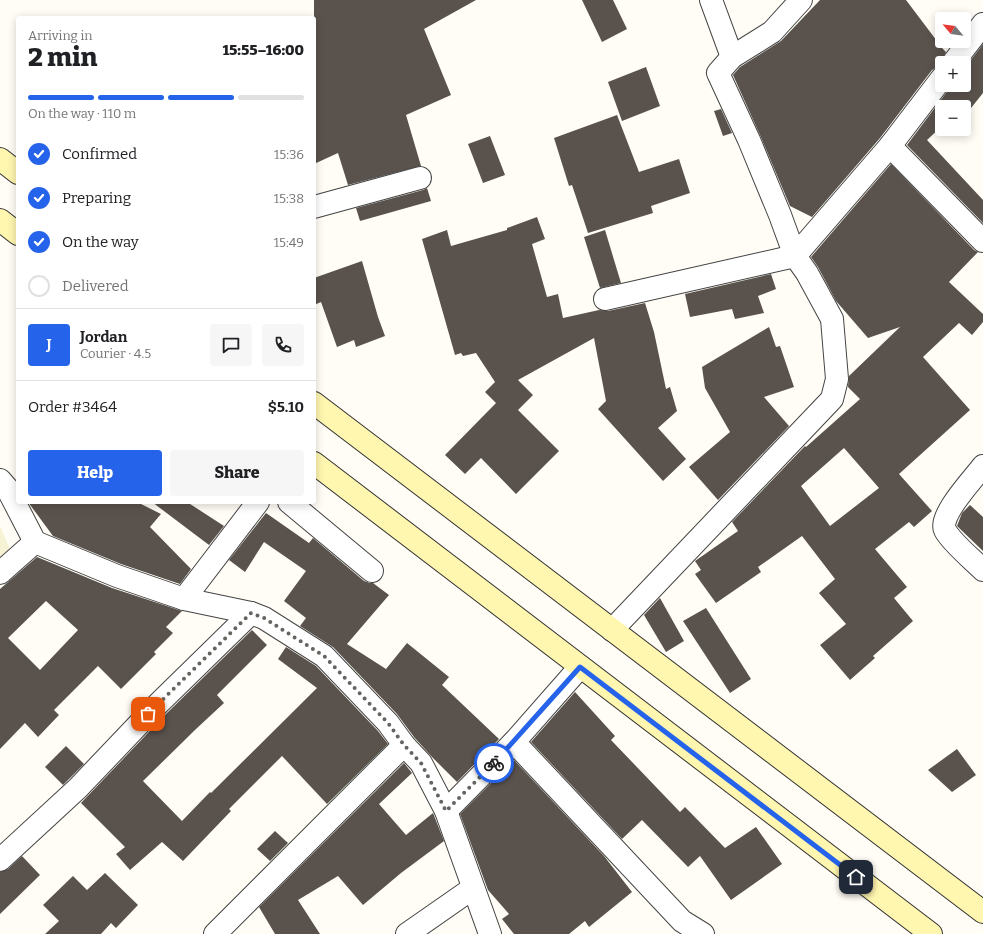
<!DOCTYPE html>
<html lang="en">
<head>
<meta charset="utf-8">
<style>
	:root { --surface:#fff; --page:#f6f6f6; --text:#202124; --muted:#757577; --line:#e0e0e0; --accent:#2563eb }
	body { margin:0; font-family:Bitter,serif; background:var(--page); color:var(--text); height:100vh; display:flex; flex-direction:column; font-size:15px; white-space:nowrap }
	* { box-sizing:border-box; margin:0 }
	p { font-size:13px; color:var(--muted) }
	.icon { flex:none; width:22px; height:22px; fill:none; stroke:currentColor; stroke-width:2; stroke-linecap:round; stroke-linejoin:round }
	.map { position:relative; flex:1; overflow:hidden }
	.side { position:absolute; left:16px; top:16px; width:300px; height:488px; display:flex; flex-direction:column; background:var(--surface); border-radius:4px; box-shadow:0 2px 10px #0003 }
	.side>* { flex:none }
	.needle { width:26px; rotate:299deg }
	.tools { position:absolute; left:935px; top:12px; display:grid; gap:8px }
	.tools a { display:grid; place-items:center; width:36px; height:36px; border-radius:4px; background:var(--surface); box-shadow:0 2px 10px #0003; font-size:20px }
	.pin { position:absolute; display:grid; place-items:center; width:34px; height:34px; color:#fff; margin:-17px; border-radius:8px; box-shadow:0 2px 6px #0006 }
	.courier { position:absolute; display:grid; place-items:center; width:40px; height:40px; margin:-20px; border:3px solid #2563eb; border-radius:50%; background:#fff; color:#222; box-shadow:0 1px 5px #0007 }
	.head em { font-style:normal; font-weight:800 }
	.head div { display:flex; flex-direction:column-reverse }
	.head { display:flex; align-items:center; justify-content:space-between; height:68px; padding:0 12px }
	h1 { font-size:26px; font-weight:800; line-height:30px }
	.bar { display:grid; grid-template-columns:repeat(4,1fr); gap:6px 4px; align-content:center; height:48px; padding:0 12px }
	.bar i { height:5px; border-radius:3px; background:var(--line) }
	.bar .current { background:var(--accent) }
	.bar p { grid-column:span 4 }
	.line { display:flex; align-items:center; gap:10px; padding:0 12px; border-top:1px solid var(--line) }
	.line div { flex:1 }
	.round { display:grid; place-items:center; flex:none; width:42px; height:42px; border-radius:4px; background:var(--page) }
	ol { padding:0 12px; list-style:none }
	li { display:flex; align-items:center; gap:12px; height:44px }
	li p { margin-inline-start:auto }
	li .icon { padding:4px; border-radius:50%; background:var(--accent); color:#fff; stroke-width:4 }
	li:last-child { color:var(--muted) }
	li i { width:22px; height:22px; border:2px solid var(--line); border-radius:50% }
	.cta { display:flex; gap:8px; margin-top:auto; padding:8px 12px }
	.cta a { flex:1; height:46px; border-radius:4px; background:var(--accent); color:#fff; font-size:16px; font-weight:800; line-height:46px; text-align:center }
	.cta a+a { background:var(--page); color:var(--text) }
	.map>svg:first-child { display:block }
	.farmland { fill:#f6f3d4 }
	.building { fill:#5a524d; fill-rule:evenodd }
	.lines { fill:none; stroke-linecap:round; stroke-linejoin:round }
	.minor-casing { stroke:#444; stroke-width:24 }
	.secondary-casing { stroke:#333; stroke-width:24 }
	.minor { stroke:#fff; stroke-width:22 }
	.secondary { stroke:#fff6b0; stroke-width:22 }
	.done { stroke:#646461; stroke-width:4; stroke-dasharray:0 7.2 }
	.route { stroke:#2563eb; stroke-width:5 }
</style>
</head>
<body>
<div class="map">
<svg width="983" height="934" viewBox="0 0 983 934">
	<rect width="100%" height="100%" fill="#fffdf5"/>
	<path class="farmland" d="M0,526l10,23 -10,9z"/>
	<g class="building">
		<path d="M314,0h162l-52,29 27,66 -45,20 15,51 -73,19 -10,-32 -24,11z"/>
		<path d="M582,0h31l14,29 -25,13z"/>
		<path d="M820,0h86l37,49 3,3 -5,9v5l-4,1 -5,3 -52,68 -68,79 -22,-11 -30,-71 -27,-60 7,-8 41,-26z"/>
		<path d="M983,44v49l-16,20 -3,-2v-4h-22v19l-15,14 56,60v23l-76,-78 45,-60h12v-16z"/>
		<path d="M646,67l14,39 -38,15 -14,-39z"/>
		<path d="M721,109l11,24 -9,3 -9,-25z"/>
		<path d="M617,115l22,57 40,-13 11,34 -39,13 2,7 -65,20 -16,-48 -3,1 -15,-48z"/>
		<path d="M490,136l15,39 -22,8 -15,-39z"/>
		<path d="M891,164l83,86 4,2 -29,30 34,32v8l-11,13 -13,-12 -36,34 47,53 -71,64 33,37 -18,16 -5,-5 -34,27 32,38 -13,11 19,23 -40,35 2,2 -25,22 -30,-35 26,-21 -27,-31 16,-14 -33,-43 -44,31 3,5 -45,31 -21,-29 6,-4 -6,-9 43,-30 -6,-9 73,-76 1,1 54,-48 -12,-12 1,-11 51,-49 -32,11 -32,-37 -18,-34 -7,-10zM844,448l35,40 -49,38 -29,-40z"/>
		<path d="M427,188l4,13 -71,20 -4,-13 67,-18z"/>
		<path d="M537,217l8,22 -13,5 15,53 11,-3 5,24 36,-8 9,1 37,-8 9,29 12,57 4,-2 7,24 -19,17 28,31 -23,22 -65,-72 8,-8 -12,-63 -76,42 15,15 -15,15 41,41 -43,43 -35,-36 -16,16 -20,-19 51,-52 -11,-11 10,-10 -19,-29 -13,3 -2,-3 -6,2 -33,-116 25,-9 4,16 56,-16v-2z"/>
		<path d="M605,230l16,53 -21,5 -16,-51z"/>
		<path d="M362,261l16,56 7,19 -29,11 -2,-7 -17,7 -16,-45 -7,3v-27z"/>
		<path d="M771,274l5,15 -18,7 6,17 -29,6 -3,-10 -42,8 -5,-23z"/>
		<path d="M769,327l7,20 4,-1 14,41 -30,10 25,29 -71,74 -29,-33 41,-35 -25,-44 -3,-21z"/>
		<path d="M28,502h109l24,12 -11,13 41,42 -11,15 -59,-20 -68,-28z"/>
		<path d="M152,502h35l37,24 -15,19z"/>
		<path d="M970,505l13,12v34l-26,-25 5,-13z"/>
		<path d="M266,513l43,30 4,-5 51,43 6,2h3l16,12 -42,49 39,25 21,-26 42,34 -7,8 57,54 -42,43 -24,-24 -19,-21 -17,-23 -64,-67 -33,-21 6,-8 -22,-17 22,-30 -42,-29 -19,30 -16,-12z"/>
		<path d="M37,557l75,31 70,23 -16,16 7,6 -19,19 2,2 -35,35 -23,-23 -44,44 5,5 -21,22 -13,-14 -25,26v-160zM46,601l32,29 -38,40 -32,-32z"/>
		<path d="M660,598l24,43 -18,11 -22,-37z"/>
		<path d="M706,608l45,71 -21,14 -47,-72z"/>
		<path d="M252,630l15,15 -50,50 7,8 -28,26 -53,52 39,40 28,-29 1,1 106,-105 -39,-29 8,-12 30,19 62,65 10,13 -61,60 -45,-48 -53,53 2,2 -48,50 -21,-19 -32,28 -14,-16 9,-7 -44,-44 86,-90z"/>
		<path d="M575,692l40,44 -4,4 69,72 5,-5 40,41 31,-21 26,37 -51,36 -31,-44 -12,11 -46,-47 -20,19 -91,-97z"/>
		<path d="M66,746l18,18 -21,21 -18,-18z"/>
		<path d="M957,749l19,26 -24,17 -24,-22z"/>
		<path d="M514,760l90,96 28,36 -43,35 -4,-6 -16,13h-55l-12,-15 7,-5 -21,-24 -28,-76z"/>
		<path d="M404,763l8,10 -33,31 27,31 27,-22 11,28 -43,32 -38,32 -25,-29 -40,24 22,34h-45l-16,-27z"/>
		<path d="M275,831l13,12 -18,18 -13,-12z"/>
		<path d="M22,856l18,19 -40,39v-42l8,-3z"/>
		<path d="M105,873l33,32 -22,23 -5,-5 -10,11h-56l14,-13 -16,-16 30,-29 14,14z"/>
	</g>
	<g class="lines">
		<defs>
			<g id="minor">
				<path d="M711,0l21,57"/>
				<path d="M953,63l30,-39"/>
				<path d="M890,146l93,95"/>
				<path d="M314,207l106,-29"/>
				<path d="M605,299l190,-43 95,-110 52,-68"/>
				<path d="M983,466c-9,12 -45,50 -38,64 6,12 28,30 38,40"/>
				<path d="M0,480l7,8 28,54 82,34 67,23 67,14 13,5 60,38 64,67 16,22 17,18 25,48 44,123"/>
				<path d="M289,502l83,69"/>
				<path d="M0,573l35,-31"/>
				<path d="M184,599l74,-97"/>
				<path d="M612,630l220,-231 5,-20 -5,-60 -25,-46 -12,-17 -15,-41 -31,-75 -31,-67 14,-16 40,-25 29,-32"/>
				<path d="M514,742l168,179 21,13"/>
				<path d="M446,811l68,-69 66,-75"/>
				<path d="M0,860l78,-72 80,-84 93,-91"/>
				<path d="M215,934l189,-189"/>
				<path d="M407,934l66,-46"/>
			</g>
			<g id="secondary">
				<path d="M0,159l18,14"/>
				<path d="M0,220l18,14"/>
				<path d="M314,403l669,509"/>
				<path d="M314,463l617,471"/>
			</g>
		</defs>
		<use href="#minor" class="minor-casing"/>
		<use href="#secondary" class="secondary-casing"/>
		<use href="#minor" class="minor"/>
		<use href="#secondary" class="secondary"/>
	</g>
	<g class="lines">
		<path class="done" d="M148,714l103,-101 13,5 60,38 64,67 16,22 17,18 25,48 48,-48"/>
		<path class="route" d="M494,763l86,-96 276,210"/>
	</g>
</svg>
<div class="tools">
<a><svg class="needle" viewBox="-14 -14 28 28"><path d="M0-13l5 13h-10z" fill="#e53935"/><path d="M0 13l5-13h-10z" fill="#757577"/></svg></a>
<a>+</a>
<a>−</a>
</div>
<div class="pin" style="left:148px;top:714px;background:#ea580c"><svg class="icon" aria-label="bag" viewBox="0 0 24 24"><path d="M5 8h14l-1 12H6zM9 8a3 3 0 0 1 6 0"/></svg></div>
<div class="pin" style="left:856px;top:877px;background:#1f2937"><svg class="icon" aria-label="home" viewBox="0 0 24 24"><path d="M3 11l9-7 9 7M6 9v11h12V9"/></svg></div>
<div class="courier" style="left:494px;top:763px"><svg class="icon" aria-label="bike" viewBox="0 0 24 24"><circle cx="6" cy="16" r="4"/><circle cx="18" cy="16" r="4"/><path d="M6 16l4-8h5l3 8M10 8l3 8H6M13 5h3"/></svg></div>
<section class="side">
<div class="head"><div><h1>2 min</h1><p>Arriving in</p></div><em>15:55–16:00</em></div>
<div class="bar"><i class="current"></i><i class="current"></i><i class="current"></i><i></i><p>On the way · 110 m</p></div>
<ol>
<li><svg class="icon" aria-label="check" viewBox="0 0 24 24"><path d="M5 12l5 5 9-10"/></svg>Confirmed<p>15:36</p></li>
<li><svg class="icon" aria-label="check" viewBox="0 0 24 24"><path d="M5 12l5 5 9-10"/></svg>Preparing<p>15:38</p></li>
<li><svg class="icon" aria-label="check" viewBox="0 0 24 24"><path d="M5 12l5 5 9-10"/></svg>On the way<p>15:49</p></li>
<li><i></i>Delivered</li>
</ol>
<div class="line" style="height:72px"><b class="round" style="background:var(--accent);color:#fff">J</b><div><b>Jordan</b><p>Courier · 4.5</p></div><a class="round"><svg class="icon" aria-label="chat" viewBox="0 0 24 24"><path d="M4 5h16v11H9l-5 4z"/></svg></a><a class="round"><svg class="icon" aria-label="phone" viewBox="0 0 24 24"><path d="M5 4h4l2 5-3 2q2 4 5 5l2-3 5 2v4C11 20 4 13 5 4z"/></svg></a></div>
<div class="line" style="height:52px"><div>Order #3464</div><b>$5.10</b></div>
<div class="cta"><a>Help</a><a>Share</a></div>
</section>
</div>
</body>
</html>
